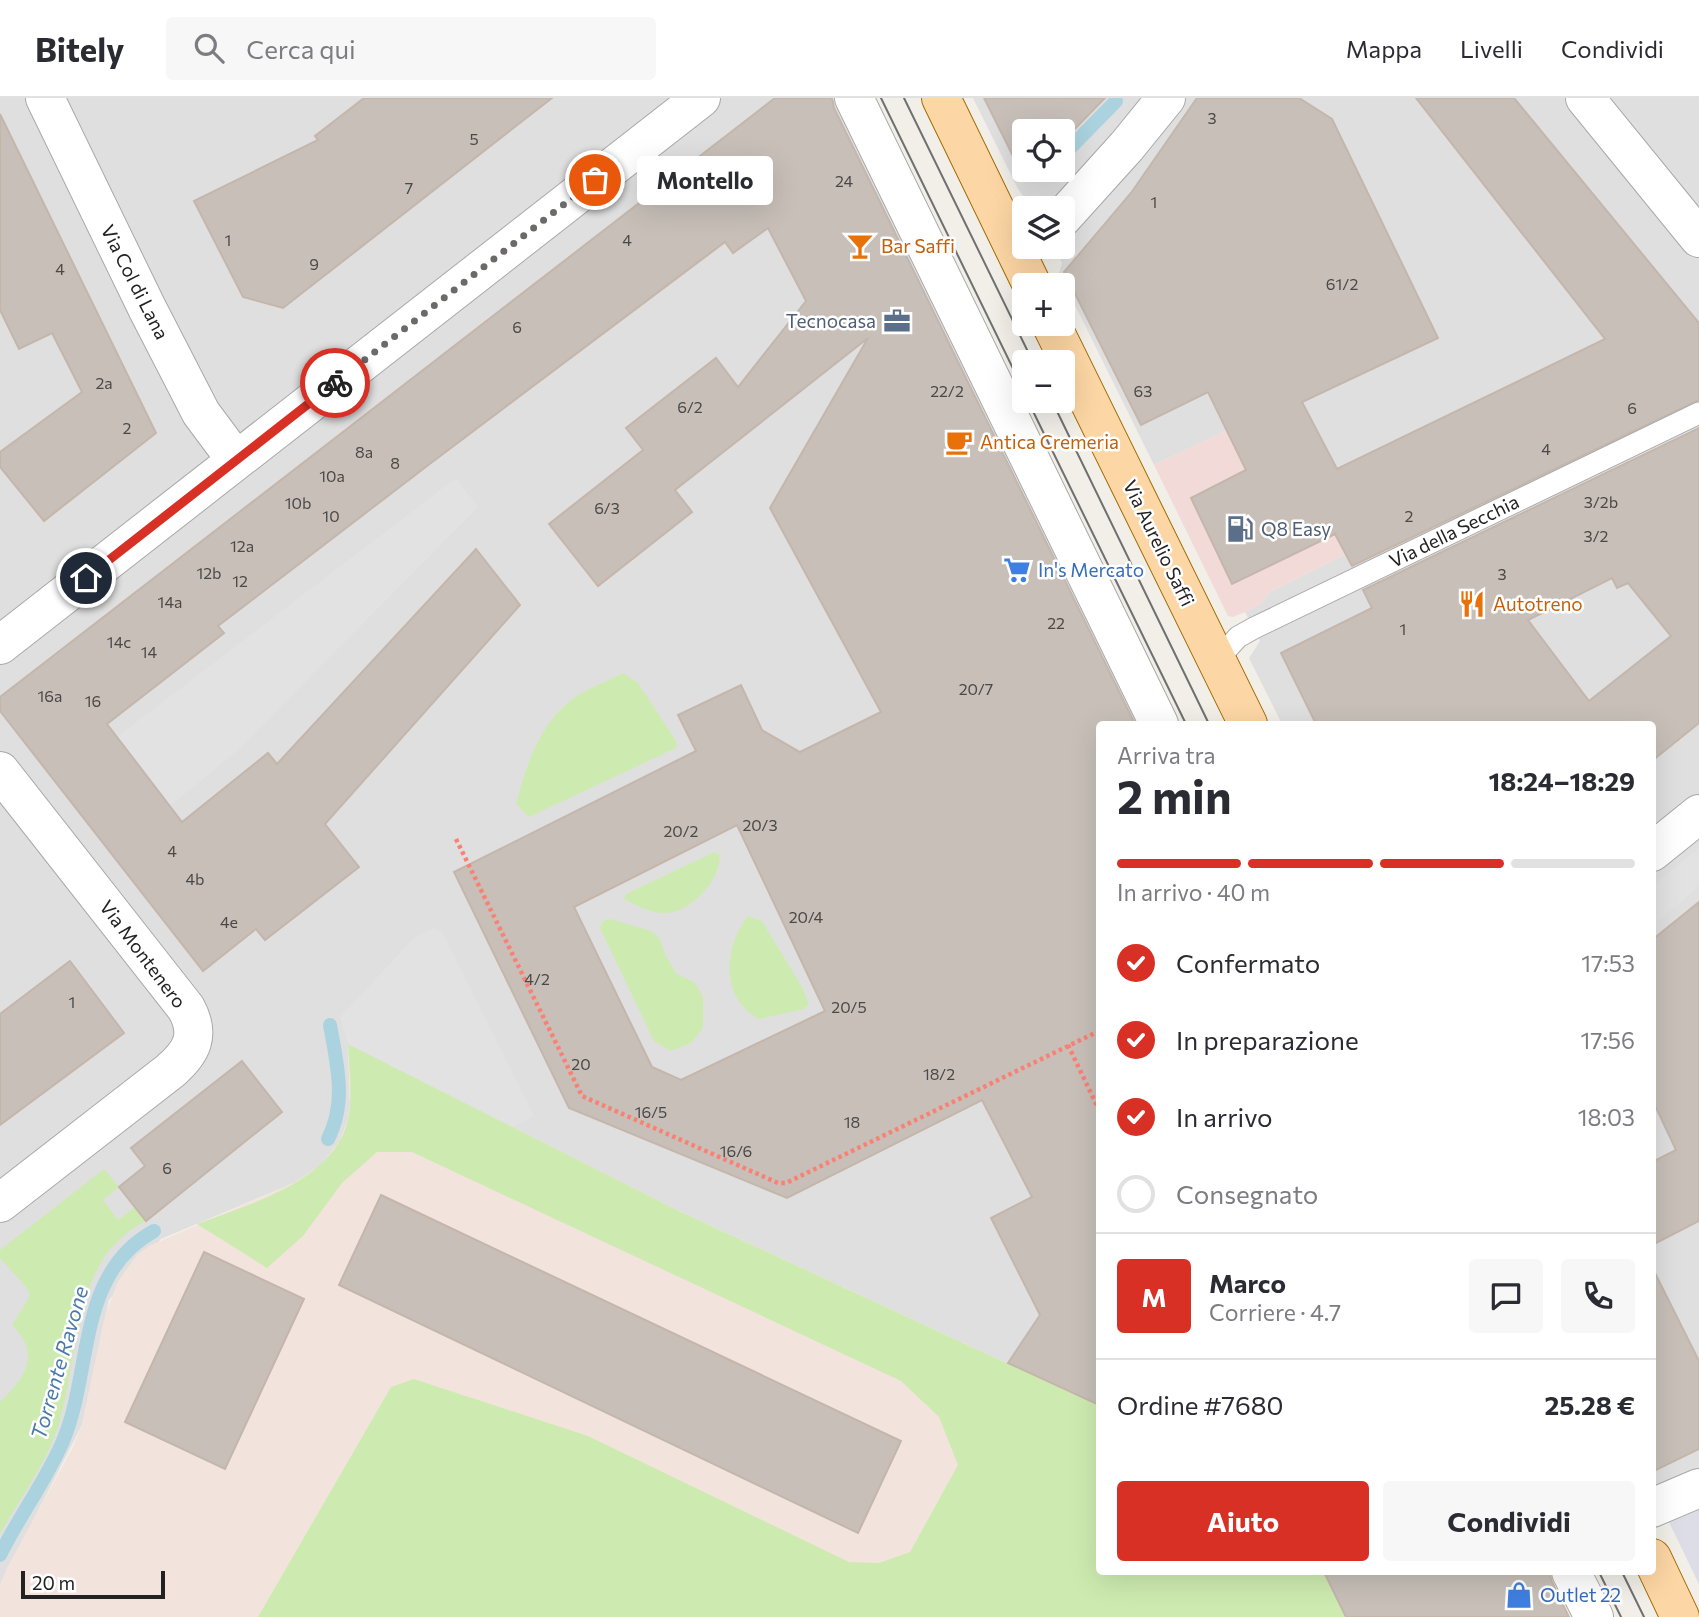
<!DOCTYPE html>
<html lang="it">
<head>
<meta charset="utf-8">
<style>
	:root { --surface:#fff; --page:#f7f7f7; --text:#2b2b33; --muted:#7c7c81; --line:#e1e1e2; --accent:#d93025 }
	body { margin:0; font-family:Commissioner,sans-serif; background:var(--page); color:var(--text); height:100vh; display:flex; flex-direction:column; font-size:26px; white-space:nowrap }
	* { box-sizing:border-box; margin:0 }
	p { font-size:23px; color:var(--muted) }
	.icon { flex:none; width:38px; height:38px; fill:none; stroke:currentColor; stroke-width:2; stroke-linecap:round; stroke-linejoin:round }
	.map { position:relative; flex:1; overflow:hidden }
	.details { position:absolute; left:1096px; top:623px; width:560px; height:854px; display:flex; flex-direction:column; background:var(--surface); border-radius:7px; box-shadow:0 7px 28px #0002 }
	.details>* { flex:none }
	.tools { position:absolute; left:1012px; top:21px; display:grid; gap:14px }
	.tools a { display:grid; place-items:center; width:63px; height:63px; border-radius:7px; background:var(--surface); box-shadow:0 7px 28px #0002; font-size:35px }
	.scale { position:absolute; left:21px; bottom:18px; width:144px; box-sizing:border-box; padding-left:7px; border:4px solid #222; border-top:0; font-size:19px; line-height:24px; white-space:nowrap; color:#222; -webkit-text-stroke:5px #fff; paint-order:stroke }
	.pin { position:absolute; display:grid; place-items:center; width:60px; height:60px; color:#fff; margin:-30px; border:4px solid #fff; border-radius:50%; box-shadow:0 2px 7px #0007 }
	.courier { position:absolute; display:grid; place-items:center; width:70px; height:70px; margin:-35px; border:5px solid #d93025; border-radius:50%; background:#fff; color:#222; box-shadow:0 2px 9px #0007 }
	.bubble { position:absolute; height:49px; border-radius:7px; background:var(--surface); box-shadow:0 7px 28px #0002; font-size:23px; font-weight:700; line-height:49px; text-align:center }
	.head em { font-style:normal; font-weight:700 }
	.head div { display:flex; flex-direction:column-reverse }
	.head { display:flex; align-items:center; justify-content:space-between; height:119px; padding:0 21px }
	h1 { font-size:46px; font-weight:700; line-height:52px }
	.bar { display:grid; grid-template-columns:repeat(4,1fr); gap:10px 7px; align-content:center; height:84px; padding:0 21px }
	.bar i { height:9px; border-radius:5px; background:var(--line) }
	.bar .active { background:var(--accent) }
	.bar p { grid-column:span 4 }
	.line { display:flex; align-items:center; gap:18px; padding:0 21px; border-top:2px solid var(--line) }
	.line div { flex:1 }
	.round { display:grid; place-items:center; flex:none; width:74px; height:74px; border-radius:7px; background:var(--page) }
	ol { padding:0 21px; list-style:none }
	li { display:flex; align-items:center; gap:21px; height:77px }
	li p { margin-inline-start:auto }
	li .icon { padding:7px; border-radius:50%; background:var(--accent); color:#fff; stroke-width:4 }
	li:last-child { color:var(--muted) }
	li i { width:38px; height:38px; border:4px solid var(--line); border-radius:50% }
	.cta { display:flex; gap:14px; margin-top:auto; padding:14px 21px }
	.cta a { flex:1; height:80px; border-radius:7px; background:var(--accent); color:#fff; font-size:28px; font-weight:700; line-height:80px; text-align:center }
	.cta a+a { background:var(--page); color:var(--text) }
	header { display:flex; align-items:center; gap:42px; box-sizing:border-box; height:98px; padding:0 35px; background:var(--surface); border-bottom:2px solid var(--line) }
	header strong { font-size:33px }
	nav { display:flex; gap:38px; margin-inline-start:auto; font-size:24px }
	.search { width:490px; height:63px; background:var(--page); display:flex; align-items:center; gap:18px; box-sizing:border-box; padding:0 24px; border-radius:7px; color:var(--muted); font-size:26px }
	.map>svg:first-child { display:block }
	.residential { fill:#e0dfdf; fill-rule:evenodd }
	.commercial { fill:#f2dad9 }
	.military { fill:#f3e3dd }
	.grass { fill:#cdebb0 }
	.parking { fill:#e2e2e2 }
	.plaza { fill:#dddde8 }
	.lines { fill:none; stroke-linecap:round; stroke-linejoin:round }
	.stream { stroke:#aad3df; stroke-width:14 }
	.building { fill:#c7bfb8; stroke:#c4b6ab; stroke-width:2; fill-rule:evenodd }
	.service-casing { stroke:#a9a9a9; stroke-width:23 }
	.minor-casing { stroke:#a9a9a9; stroke-width:40 }
	.tertiary-casing { stroke:#a9a9a9; stroke-width:40 }
	.primary-casing { stroke:#a06b00; stroke-width:40 }
	.path { stroke:#fa8072; stroke-width:4.5; stroke-dasharray:3.5 3.5; stroke-linecap:butt }
	.service { stroke:#fff; stroke-width:21 }
	.minor { stroke:#fff; stroke-width:38 }
	.tertiary { stroke:#fff; stroke-width:38 }
	.primary { stroke:#fcd6a4; stroke-width:38 }
	.tram { stroke:#707070; stroke-width:2 }
	.done { stroke:#6b6a68; stroke-width:7; stroke-dasharray:0 12.6 }
	.route { stroke:#d93025; stroke-width:9 }
	.labels { text-anchor:middle; stroke-width:5; stroke-linejoin:round; paint-order:stroke }
	.number-label { font-size:16px; fill:#4b4948 }
	.food-label { font-size:19px; fill:#c56008; stroke:#fff; text-anchor:start }
	.street-label { font-size:19px; fill:#222; stroke:#fff }
	.service-label { font-size:19px; fill:#4e5e75; stroke:#fff; text-anchor:end }
	.shop-label { font-size:19px; fill:#366cbe; stroke:#fff; text-anchor:start }
	.water-label { font-size:21px; font-style:italic; fill:#4a7aab; stroke:#fff }
</style>
</head>
<body>
<header>
<strong>Bitely</strong>
<div class="search"><svg class="icon" aria-label="search" viewBox="0 0 24 24"><circle cx="10" cy="10" r="6"/><path d="M15 15l6 6"/></svg>Cerca qui</div>
<nav><a>Mappa</a><a>Livelli</a><a>Condividi</a></nav>
</header>
<div class="map">
<svg width="1699" height="1519" viewBox="0 0 1699 1519">
	<rect width="100%" height="100%" fill="#f2efe9"/>
	<g class="residential">
		<path d="M0,0h833l305,626h-39v682l-422,-196 -329,-165 2,60 -2,15 -9,22 -18,23 -27,18 -133,56 -52,61 -27,125 -82,160z"/>
		<path d="M973,0h726v1486l-47,-97v-763h-370l-33,-66 11,-17 -15,-29 17,-9 6,-10 78,-39 -60,-114 29,-14 -16,-30 -145,69 -95,-192 3,-10 -8,-16h8v-39h-30l-14,-19zM1024,33h38v39h-38z"/>
	</g>
	<path class="commercial" d="M1299,298l16,30 -28,14 59,114 -78,39 -6,10 -17,9 -12,5 -5,-1 -74,-151z"/>
	<path class="military" d="M348,946l329,166 422,196v166h225l22,45h-1346v-32l7,-17 66,-121 9,-22 22,-105 13,-37 20,-28 12,-9 145,-63 27,-18 18,-23 9,-22 2,-15z"/>
	<g class="grass">
		<path d="M623,575l15,10 38,58v7l-147,69 -13,-13c10,-38 22,-77 54,-103 15,-12 36,-19 53,-28z"/>
		<path d="M714,754l6,3c0,25 -28,56 -53,58 -15,1 -30,-7 -43,-14l2,-5z"/>
		<path d="M748,818l14,5 40,66 7,17 -5,5 -45,10c-39,-20 -36,-73 -11,-103z"/>
		<path d="M610,821l41,12 9,8 5,15 11,19 19,10 8,14v31l-12,15 -20,8 -17,-10 -54,-113 3,-7z"/>
		<path d="M348,946l329,166 422,196v166h225l22,45h-1088l133,-230 23,-8 174,57 261,126 30,1 31,-11 48,-87 -19,-48 -38,-36 -489,-229h-35l-35,31 -39,53 -36,32 -70,-44c52,-20 136,-42 151,-104 5,-24 1,-51 0,-76z"/>
		<path d="M104,1071l15,18 -16,13 15,20 17,-13 11,14c-78,39 -65,138 -89,209 -12,36 -39,71 -57,104v-132c25,-24 42,-48 12,-77l18,-29 -3,-8 -27,-30v-8z"/>
	</g>
	<g class="parking">
		<path d="M456,380l22,29 -240,243 -68,56 -53,-69z"/>
		<path d="M1699,750v39l-47,39v-40z"/>
		<path d="M434,830l8,4 92,184 -21,11 -165,-83 -8,-27 74,-79z"/>
	</g>
	<path class="plaza" d="M1699,1412v74l-29,-61z"/>
	<g class="lines">
		<g class="stream">
			<path d="M1069,51l47,-48"/>
			<path d="M328,1041c19,-37 9,-75 2,-114"/>
			<path d="M0,1457c19,-39 46,-74 63,-114 30,-71 13,-167 91,-210"/>
		</g>
	</g>
	<g class="building">
		<path d="M364,0h188l-269,210 -40,-11 -49,-96 124,-61 -3,-4z"/>
		<path d="M775,0h57l2,10 301,616h-36v681l-91,-42 32,-48 -49,-97 41,-21 -50,-97 -195,98 -218,-90 -115,-236 242,-121 -18,-36 63,-30 21,45 38,22 81,-40 -111,-204 98,-170 -193,152 17,22 -94,74 -49,-62 94,-74 -17,-22 90,-70 22,29 68,-86 -38,-73 -35,25 -8,-11 -294,221 -213,163 6,7 -117,91 75,98 86,-69 9,11 199,-215 44,56 -195,219 34,43 -94,73 -9,-11 -53,42 -203,-260v-14zM737,727l88,186 -144,69 -29,-13 -78,-160z"/>
		<path d="M984,0h121l-43,44v-11h-38v39h7l-8,6z"/>
		<path d="M1197,0h102l33,21 106,219 -136,64 35,67 268,-130 -189,-241h98l185,225v77l-347,166 -17,-32 -103,50 -41,-86 55,-28 -38,-78 -67,33 -77,-153 67,-79z"/>
		<path d="M0,16l156,319 -112,88 -44,-54v-15l82,-60 -30,-59 -33,16 -19,-39z"/>
		<path d="M1699,330v295l-47,38v-37h-336l-35,-71 91,-45 -9,-18zM1612,480l5,10 11,-5 43,53 -82,65 -61,-81z"/>
		<path d="M1699,804v319l-47,24v-83l24,-12 -24,-51v-159z"/>
		<path d="M70,863l54,72 -124,92v-111z"/>
		<path d="M242,963l40,51 -136,109 -27,-34 26,-21 -14,-18z"/>
		<path d="M381,1097l520,246 -43,92 -519,-248z"/>
		<path d="M204,1154l100,47 -79,170 -100,-47z"/>
		<path d="M1652,1169l47,94v88l-47,23z"/>
		<path d="M1324,1474h225l3,10 17,35h-223z"/>
	</g>
	<g class="lines">
		<defs>
			<path id="service" d="M1217,562l21,-23 16,-9 445,-215"/>
			<g id="minor">
				<path d="M45,0l102,210 54,105 35,47"/>
				<path d="M1585,0l114,140"/>
				<path d="M1062,120l65,-72 39,-48"/>
				<path d="M0,547l701,-547"/>
				<path d="M0,673l186,237c15,27 6,44 -16,63l-170,132"/>
				<path d="M1652,754l47,-38"/>
				<path d="M1652,1410l47,-20"/>
			</g>
			<g id="tertiary">
				<path d="M854,0l305,626"/>
				<path d="M1571,1474l23,45"/>
			</g>
			<g id="primary">
				<path d="M941,0l91,187"/>
				<path d="M1051,226l197,400"/>
				<path d="M1652,1460l28,59"/>
			</g>
		</defs>
		<use href="#service" class="service-casing"/>
		<use href="#minor" class="minor-casing"/>
		<use href="#tertiary" class="tertiary-casing"/>
		<use href="#primary" class="primary-casing"/>
		<g class="path">
			<path d="M456,741l126,257 196,87h8l313,-152"/>
			<path d="M1068,947l31,65"/>
		</g>
		<use href="#service" class="service"/>
		<use href="#minor" class="minor"/>
		<use href="#tertiary" class="tertiary"/>
		<use href="#primary" class="primary"/>
		<g class="tram">
			<path d="M881,0l143,293"/>
			<path d="M904,0l129,264"/>
			<path d="M1028,303l158,323"/>
			<path d="M1052,303l157,323"/>
			<path d="M1599,1474l22,45"/>
			<path d="M1622,1474l22,45"/>
		</g>
	</g>
	<g class="lines">
		<path class="done" d="M335,285l260,-203"/>
		<path class="route" d="M86,480l249,-195"/>
	</g>
	<defs>
		<symbol id="bar-bare" viewBox="-9 -9 18 18"><path d="M-6-5H6L.8 .8V4.5H3.5V6h-7V4.5H-.8V.8Z" fill="#e8710a" stroke="#fff" stroke-width="2.5" paint-order="stroke"/></symbol>
		<symbol id="office-bare" viewBox="-9 -9 18 18"><path d="M-6-3h4V-5.5h4V-3h4V5H-6ZM-1-4.5V-3h2v-1.5ZM-6 0V1H6V0Z" fill="#5c6f8a" stroke="#fff" stroke-width="2.5" paint-order="stroke"/></symbol>
		<symbol id="cafe-bare" viewBox="-9 -9 18 18"><path d="M-5.5-4.5H6V0H3Q3 3.5 0 3.5H-2.5Q-5.5 3.5-5.5 0ZM3-3.2v2h1.7v-2ZM-6 4.5H4V6H-6Z" fill="#e8710a" stroke="#fff" stroke-width="2.5" paint-order="stroke"/></symbol>
		<symbol id="fuel-bare" viewBox="-9 -9 18 18"><path d="M-5.5-6h7V0h2V4h1.3V-2.5L3-4.5l.8-.8L6-3V5H2.5V1h-1V6h-7ZM-4.2-4.7v3.2H.2V-4.7Z" fill="#5c6f8a" stroke="#fff" stroke-width="2.5" paint-order="stroke"/></symbol>
		<symbol id="supermarket-bare" viewBox="-9 -9 18 18"><path d="M-6-5.5h2.5l.6 2H6L4.5 2H-2.5L-4.4-4H-6ZM-1.5 3.2a1.3 1.3 0 1 0 .1 0ZM3 3.2a1.3 1.3 0 1 0 .1 0Z" fill="#3f7fe0" stroke="#fff" stroke-width="2.5" paint-order="stroke"/></symbol>
		<symbol id="restaurant-bare" viewBox="-9 -9 18 18"><path d="M-5-6h1v4h1v-4h1v4h1v-4h1v5L-1.5 .5V6h-2V.5L-5-1ZM5-6V6H3V1.5H1.5Q1.5-4 5-6Z" fill="#e8710a" stroke="#fff" stroke-width="2.5" paint-order="stroke"/></symbol>
		<symbol id="shop-bare" viewBox="-9 -9 18 18"><path d="M-5-2.5h2.3a2.7 3.5 0 0 1 5.4 0H5L5.5 6h-11ZM-1.5-2.5h3a1.5 2.3 0 0 0-3 0Z" fill="#3f7fe0" stroke="#fff" stroke-width="2.5" paint-order="stroke"/></symbol>
	</defs>
	<g fill-rule="evenodd">
		<use href="#bar-bare" x="841" y="129" width="38" height="38"/>
		<use href="#office-bare" x="878" y="204" width="38" height="38"/>
		<use href="#cafe-bare" x="940" y="325" width="38" height="38"/>
		<use href="#fuel-bare" x="1221" y="412" width="38" height="38"/>
		<use href="#supermarket-bare" x="998" y="453" width="38" height="38"/>
		<use href="#restaurant-bare" x="1453" y="487" width="38" height="38"/>
		<use href="#shop-bare" x="1500" y="1478" width="38" height="38"/>
	</g>
	<g class="labels">
		<g class="number-label">
			<text x="1212" y="26">3</text>
			<text x="474" y="47">5</text>
			<text x="844" y="89">24</text>
			<text x="409" y="96">7</text>
			<text x="1154" y="110">1</text>
			<text x="228" y="148">1</text>
			<text x="627" y="148">4</text>
			<text x="314" y="172">9</text>
			<text x="60" y="177">4</text>
			<text x="1342" y="192">61/2</text>
			<text x="517" y="235">6</text>
			<text x="104" y="291">2a</text>
			<text x="947" y="299">22/2</text>
			<text x="1143" y="299">63</text>
			<text x="690" y="315">6/2</text>
			<text x="1632" y="316">6</text>
			<text x="127" y="336">2</text>
			<text x="1546" y="357">4</text>
			<text x="364" y="360">8a</text>
			<text x="395" y="371">8</text>
			<text x="332" y="384">10a</text>
			<text x="1601" y="410">3/2b</text>
			<text x="298" y="411">10b</text>
			<text x="607" y="416">6/3</text>
			<text x="331" y="424">10</text>
			<text x="1409" y="424">2</text>
			<text x="1596" y="444">3/2</text>
			<text x="242" y="454">12a</text>
			<text x="209" y="481">12b</text>
			<text x="1502" y="482">3</text>
			<text x="240" y="489">12</text>
			<text x="170" y="510">14a</text>
			<text x="1056" y="531">22</text>
			<text x="1403" y="537">1</text>
			<text x="119" y="550">14c</text>
			<text x="149" y="560">14</text>
			<text x="976" y="597">20/7</text>
			<text x="50" y="604">16a</text>
			<text x="93" y="609">16</text>
			<text x="760" y="733">20/3</text>
			<text x="681" y="739">20/2</text>
			<text x="172" y="759">4</text>
			<text x="195" y="787">4b</text>
			<text x="806" y="825">20/4</text>
			<text x="229" y="830">4e</text>
			<text x="537" y="887">4/2</text>
			<text x="72" y="910">1</text>
			<text x="849" y="915">20/5</text>
			<text x="581" y="972">20</text>
			<text x="939" y="982">18/2</text>
			<text x="651" y="1020">16/5</text>
			<text x="852" y="1030">18</text>
			<text x="736" y="1059">16/6</text>
			<text x="167" y="1076">6</text>
		</g>
		<g class="food-label">
			<text x="881" y="155">Bar Saffi</text>
			<text x="980" y="351">Antica Cremeria</text>
			<text x="1493" y="513">Autotreno</text>
		</g>
		<g class="street-label">
			<text transform="translate(135 184) rotate(63)" y="7">Via Col di Lana</text>
			<text transform="translate(1454 433) rotate(-26)" y="7">Via della Secchia</text>
			<text transform="translate(1159 445) rotate(64)" y="7">Via Aurelio Saffi</text>
			<text transform="translate(143 856) rotate(53)" y="7">Via Montenero</text>
		</g>
		<g class="service-label">
			<text x="876" y="230">Tecnocasa</text>
			<text x="1261" y="438" text-anchor="start">Q8 Easy</text>
		</g>
		<g class="shop-label">
			<text x="1038" y="479">In's Mercato</text>
			<text x="1540" y="1504">Outlet 22</text>
		</g>
		<g class="water-label">
			<text transform="translate(60 1265) rotate(-74)" y="7">Torrente Ravone</text>
		</g>
	</g>
</svg>
<div class="tools">
<a><svg class="icon" aria-label="locate" viewBox="0 0 24 24"><circle cx="12" cy="12" r="6"/><path d="M12 2v4M12 18v4M2 12h4M18 12h4"/></svg></a>
<a><svg class="icon" aria-label="layers" viewBox="0 0 24 24"><path d="M12 4l9 5-9 5-9-5zM3 14l9 5 9-5"/></svg></a>
<a>+</a>
<a>−</a>
</div>
<div class="scale">20 m</div>
<div class="pin" style="left:595px;top:82px;background:#ea580c"><svg class="icon" aria-label="bag" viewBox="0 0 24 24"><path d="M5 8h14l-1 12H6zM9 8a3 3 0 0 1 6 0"/></svg></div>
<div class="pin" style="left:86px;top:480px;background:#1f2937"><svg class="icon" aria-label="home" viewBox="0 0 24 24"><path d="M3 11l9-7 9 7M6 9v11h12V9"/></svg></div>
<div class="courier" style="left:335px;top:285px"><svg class="icon" aria-label="bike" viewBox="0 0 24 24"><circle cx="6" cy="16" r="4"/><circle cx="18" cy="16" r="4"/><path d="M6 16l4-8h5l3 8M10 8l3 8H6M13 5h3"/></svg></div>
<div class="bubble" style="left:637px;top:58px;width:136px">Montello</div>
<section class="details">
<div class="head"><div><h1>2 min</h1><p>Arriva tra</p></div><em>18:24–18:29</em></div>
<div class="bar"><i class="active"></i><i class="active"></i><i class="active"></i><i></i><p>In arrivo · 40 m</p></div>
<ol>
<li><svg class="icon" aria-label="check" viewBox="0 0 24 24"><path d="M5 12l5 5 9-10"/></svg>Confermato<p>17:53</p></li>
<li><svg class="icon" aria-label="check" viewBox="0 0 24 24"><path d="M5 12l5 5 9-10"/></svg>In preparazione<p>17:56</p></li>
<li><svg class="icon" aria-label="check" viewBox="0 0 24 24"><path d="M5 12l5 5 9-10"/></svg>In arrivo<p>18:03</p></li>
<li><i></i>Consegnato</li>
</ol>
<div class="line" style="height:126px"><b class="round" style="background:var(--accent);color:#fff">M</b><div><b>Marco</b><p>Corriere · 4.7</p></div><a class="round"><svg class="icon" aria-label="chat" viewBox="0 0 24 24"><path d="M4 5h16v11H9l-5 4z"/></svg></a><a class="round"><svg class="icon" aria-label="phone" viewBox="0 0 24 24"><path d="M5 4h4l2 5-3 2q2 4 5 5l2-3 5 2v4C11 20 4 13 5 4z"/></svg></a></div>
<div class="line" style="height:91px"><div>Ordine #7680</div><b>25.28 €</b></div>
<div class="cta"><a>Aiuto</a><a>Condividi</a></div>
</section>
</div>
</body>
</html>
